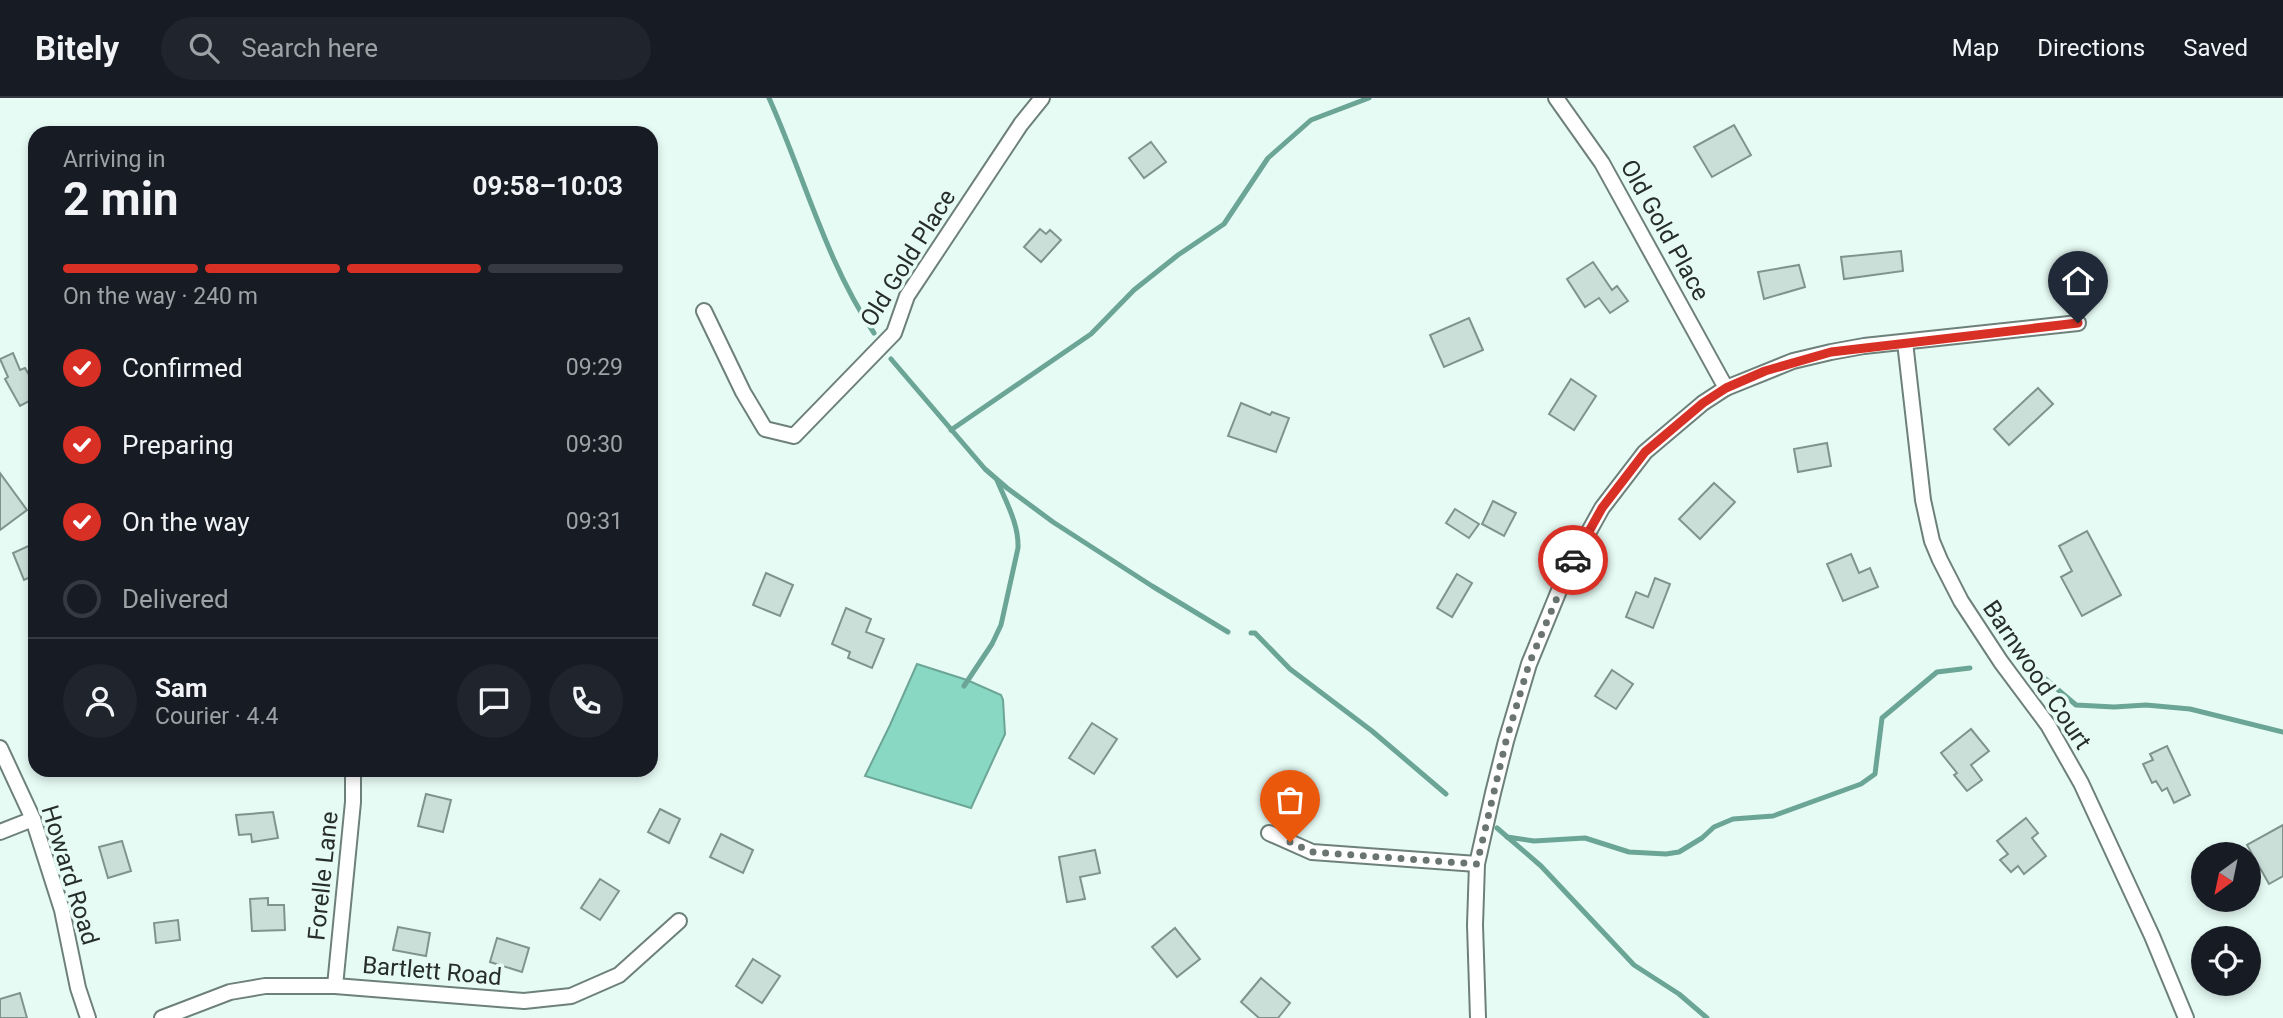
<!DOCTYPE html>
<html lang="en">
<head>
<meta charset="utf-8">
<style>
	:root { --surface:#171b24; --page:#20242c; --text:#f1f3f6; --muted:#9ea1a6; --line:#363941; --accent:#d93025 }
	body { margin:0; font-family:Roboto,sans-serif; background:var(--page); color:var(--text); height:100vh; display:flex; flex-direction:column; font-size:26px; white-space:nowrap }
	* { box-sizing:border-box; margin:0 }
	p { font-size:23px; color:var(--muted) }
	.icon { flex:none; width:38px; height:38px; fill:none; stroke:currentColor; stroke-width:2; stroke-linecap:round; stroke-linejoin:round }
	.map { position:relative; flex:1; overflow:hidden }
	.details { position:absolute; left:28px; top:28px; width:630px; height:651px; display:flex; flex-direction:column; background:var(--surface); border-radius:21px; box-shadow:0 4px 10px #0003 }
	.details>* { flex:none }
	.needle { width:46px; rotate:213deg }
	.buttons { position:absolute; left:2191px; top:744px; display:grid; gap:14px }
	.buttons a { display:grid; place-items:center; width:70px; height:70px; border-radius:50%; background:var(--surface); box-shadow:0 4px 10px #0003; font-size:35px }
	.pin { position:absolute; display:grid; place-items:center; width:60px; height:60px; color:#fff; margin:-72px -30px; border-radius:50% 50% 50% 0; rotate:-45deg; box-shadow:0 0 7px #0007 }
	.pin .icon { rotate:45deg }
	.courier { position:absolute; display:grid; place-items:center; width:70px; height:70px; margin:-35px; border:5px solid #d93025; border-radius:50%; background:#fff; color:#222; box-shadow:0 2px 9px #0007 }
	.headline em { font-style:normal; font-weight:700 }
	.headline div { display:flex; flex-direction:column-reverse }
	.headline { display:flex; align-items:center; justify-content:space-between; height:119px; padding:0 35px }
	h1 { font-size:46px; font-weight:700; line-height:52px }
	.bar { display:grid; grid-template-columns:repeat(4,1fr); gap:10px 7px; align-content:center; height:84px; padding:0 35px }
	.bar i { height:9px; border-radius:5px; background:var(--line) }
	.bar .on { background:var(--accent) }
	.bar p { grid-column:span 4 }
	.line { display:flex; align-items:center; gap:18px; padding:0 35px; border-top:2px solid var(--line) }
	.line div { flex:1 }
	.round { display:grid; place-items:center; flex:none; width:74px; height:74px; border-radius:37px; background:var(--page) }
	ol { padding:0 35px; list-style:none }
	li { display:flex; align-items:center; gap:21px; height:77px }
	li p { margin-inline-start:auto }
	li .icon { padding:7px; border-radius:50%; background:var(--accent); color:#fff; stroke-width:4 }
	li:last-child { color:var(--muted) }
	li i { width:38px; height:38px; border:4px solid var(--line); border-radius:50% }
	header { display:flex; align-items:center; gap:42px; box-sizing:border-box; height:98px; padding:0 35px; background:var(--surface); border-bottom:2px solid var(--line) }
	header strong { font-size:33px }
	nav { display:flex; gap:38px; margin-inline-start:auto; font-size:24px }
	.search { width:490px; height:63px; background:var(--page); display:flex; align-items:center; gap:18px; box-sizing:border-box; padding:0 24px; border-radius:38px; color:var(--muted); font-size:26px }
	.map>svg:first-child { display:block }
	.water { fill:#89d8c3; stroke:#6ba595; stroke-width:2 }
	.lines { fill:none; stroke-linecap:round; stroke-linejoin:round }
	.stream { stroke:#6ba595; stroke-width:5 }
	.building { fill:#cbdfd9; stroke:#81938d; stroke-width:2 }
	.street-casing { stroke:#6e807a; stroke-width:18 }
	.street { stroke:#fff; stroke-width:14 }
	.done { stroke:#6a7572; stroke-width:7; stroke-dasharray:0 12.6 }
	.route { stroke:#d93025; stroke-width:9 }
	.labels { text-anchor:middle; stroke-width:7; stroke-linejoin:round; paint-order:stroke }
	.street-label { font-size:24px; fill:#262d2b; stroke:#e7fbf5 }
</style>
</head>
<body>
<header>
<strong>Bitely</strong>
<div class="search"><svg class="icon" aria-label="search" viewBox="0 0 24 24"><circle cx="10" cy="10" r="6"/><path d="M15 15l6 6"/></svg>Search here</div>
<nav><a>Map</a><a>Directions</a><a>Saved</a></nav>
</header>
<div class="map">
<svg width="2283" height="920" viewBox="0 0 2283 920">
	<rect width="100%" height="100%" fill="#e7fbf5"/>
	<path class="water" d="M917,566l50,16 34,15 2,5 2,34 -34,74 -106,-32 25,-51z"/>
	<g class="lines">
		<g class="stream">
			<path d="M769,0c35,78 57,164 105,235"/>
			<path d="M891,261l94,110 22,19 46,34 99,64 76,46"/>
			<path d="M951,332l140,-96 43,-44 44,-35 46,-31 44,-66 43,-38 58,-22"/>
			<path d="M1251,535h4l35,36 82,62 74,63"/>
			<path d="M2036,573l40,34 38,2 32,-2 44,4 93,23"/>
			<path d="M964,588l28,-42 9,-19 17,-77c1,-24 -12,-46 -21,-68"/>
			<path d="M1497,730l44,38 93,99 45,29 28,24"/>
			<path d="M1507,739l27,4 51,-3 44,14 37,2 13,-2 23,-14 12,-11 19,-8 40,-3 88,-32 14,-10 7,-56 55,-46 33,-4"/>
		</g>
	</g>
	<g class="building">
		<path d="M1734,27l17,30 -39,22 -18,-30z"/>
		<path d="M1151,44l15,20 -22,16 -15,-20z"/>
		<path d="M1040,131l6,5 4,-4 11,10 -20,22 -17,-15z"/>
		<path d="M1901,153l2,20 -59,8 -3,-22z"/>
		<path d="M1593,164l19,28 5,-4 11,15 -18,12 -11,-15 -14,9 -18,-28z"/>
		<path d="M1799,167l6,22 -41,12 -6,-27z"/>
		<path d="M1469,220l14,32 -39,17 -14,-32z"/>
		<path d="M13,255l7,17 5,-2 10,17v13l-15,8 -15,-27 3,-2 -8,-18z"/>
		<path d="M1571,281l25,17 -22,34 -25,-16z"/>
		<path d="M2038,290l15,16 -44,41 -15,-16z"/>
		<path d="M1241,305l29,12 2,-3 17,6 -13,34 -48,-16z"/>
		<path d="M1827,345l4,23 -33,6 -4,-23z"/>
		<path d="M0,375l27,37 -27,20z"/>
		<path d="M1714,385l21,19 -35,37 -21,-20z"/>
		<path d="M1493,403l23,12 -12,23 -22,-12z"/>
		<path d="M1455,411l24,15 -10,14 -23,-15z"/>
		<path d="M2087,433l34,64 -39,21 -21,-39 11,-6 -13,-25z"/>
		<path d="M35,445v32l-11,5 -11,-27z"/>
		<path d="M1851,456l8,19 11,-5 8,19 -35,14 -16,-37z"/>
		<path d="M766,475l27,12 -13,31 -27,-11z"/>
		<path d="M1457,476l15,9 -20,34 -15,-9z"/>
		<path d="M1655,480l15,6 -17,44 -27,-11 10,-25 12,5z"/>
		<path d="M846,510l25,11 -5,13 18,7 -12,29 -24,-10 2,-6 -18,-8z"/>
		<path d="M1612,572l21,14 -17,25 -21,-13z"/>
		<path d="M1092,625l25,16 -23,35 -25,-16z"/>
		<path d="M1971,631l18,22 -18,14 11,15 -15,11 -13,-16 3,-2 -16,-20z"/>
		<path d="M2167,648l23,49 -16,8 -7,-15 -5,3 -6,-10 -4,2 -9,-19 10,-4 -3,-6z"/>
		<path d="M426,696l25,6 -8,32 -25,-6z"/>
		<path d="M660,711l20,10 -11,24 -21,-11z"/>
		<path d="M273,714l5,26 -26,4 -1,-8 -12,1 -3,-20z"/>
		<path d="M2026,720l12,15 -6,5 14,18 -22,18 -6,-8 -7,6 -11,-12 8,-6 -11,-13z"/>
		<path d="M2283,727v51l-14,8 -22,-39z"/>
		<path d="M721,736l32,16 -10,23 -33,-16z"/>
		<path d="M122,743l9,30 -23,7 -9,-31z"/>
		<path d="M1095,752l5,23 -20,4 5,22 -18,3 -8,-45z"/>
		<path d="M600,781l19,12 -19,29 -19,-12z"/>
		<path d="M268,800v7h16l1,25 -33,1 -2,-32z"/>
		<path d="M178,822l2,20 -24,3 -2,-20z"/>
		<path d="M398,829l32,6 -4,23 -33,-6z"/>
		<path d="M1175,830l25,31 -23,18 -25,-30z"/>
		<path d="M497,840l32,10 -7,24 -32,-10z"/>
		<path d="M753,861l27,17 -18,27 -26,-17z"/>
		<path d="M1261,880l29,25 -12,15h-19l-18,-16z"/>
		<path d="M20,895l7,25h-27v-19z"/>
	</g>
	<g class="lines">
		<defs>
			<g id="street">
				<path d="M1556,0l46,65 124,225"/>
				<path d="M704,213l39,81 22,37 29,7 100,-103 13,-37 114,-172 21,-26"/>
				<path d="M1905,244l18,158 9,41 8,19 21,41 40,61 47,63 33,58 71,153 34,82"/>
				<path d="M0,650l33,71 29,91 16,78 10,30"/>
				<path d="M0,734l33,-13"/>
				<path d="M1269,735l43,19 165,12"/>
				<path d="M335,888l18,-184v-32"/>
				<path d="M162,920l68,-26 35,-6h70l189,15 47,-5 48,-21 60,-54"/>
				<path d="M1478,920l-3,-93 2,-61 16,-71 13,-52 23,-77 38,-93 35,-63 43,-56 58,-49 23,-15 67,-27 38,-9 33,-6 214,-23"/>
			</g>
		</defs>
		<use href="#street" class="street-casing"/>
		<use href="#street" class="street"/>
	</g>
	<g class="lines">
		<path class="done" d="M1290,744l22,10 165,12 29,-123 23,-77 44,-104"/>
		<path class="route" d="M1573,462l29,-52 43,-56 58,-49 23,-15 39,-17 66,-19 247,-29"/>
	</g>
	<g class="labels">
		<g class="street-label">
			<text transform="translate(1665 132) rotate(61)" y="8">Old Gold Place</text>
			<text transform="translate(908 160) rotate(-58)" y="8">Old Gold Place</text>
			<text transform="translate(2037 577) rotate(56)" y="8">Barnwood Court</text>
			<text transform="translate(70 777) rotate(73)" y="8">Howard Road</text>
			<text transform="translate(323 778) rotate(-84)" y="8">Forelle Lane</text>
			<text transform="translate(432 873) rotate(5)" y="8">Bartlett Road</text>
		</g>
	</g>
</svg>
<div class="buttons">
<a><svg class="needle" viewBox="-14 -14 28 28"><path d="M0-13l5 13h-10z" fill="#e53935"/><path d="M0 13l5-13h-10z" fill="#9ea1a6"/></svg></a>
<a><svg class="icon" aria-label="locate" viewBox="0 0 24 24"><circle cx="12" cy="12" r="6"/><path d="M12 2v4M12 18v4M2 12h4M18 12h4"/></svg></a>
</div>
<div class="pin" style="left:1290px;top:744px;background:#ea580c"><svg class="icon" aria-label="bag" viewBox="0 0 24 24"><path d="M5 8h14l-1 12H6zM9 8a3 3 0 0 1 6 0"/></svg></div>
<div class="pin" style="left:2078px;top:225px;background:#1f2937"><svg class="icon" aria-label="home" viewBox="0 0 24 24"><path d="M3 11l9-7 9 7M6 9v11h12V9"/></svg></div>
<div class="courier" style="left:1573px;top:462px"><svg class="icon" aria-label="car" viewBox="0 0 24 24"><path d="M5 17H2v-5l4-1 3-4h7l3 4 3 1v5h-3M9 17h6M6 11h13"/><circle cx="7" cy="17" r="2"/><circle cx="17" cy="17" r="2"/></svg></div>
<section class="details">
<div class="headline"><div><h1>2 min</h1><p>Arriving in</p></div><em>09:58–10:03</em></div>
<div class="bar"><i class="on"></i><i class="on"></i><i class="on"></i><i></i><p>On the way · 240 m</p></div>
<ol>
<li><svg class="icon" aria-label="check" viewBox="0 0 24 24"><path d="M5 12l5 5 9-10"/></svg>Confirmed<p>09:29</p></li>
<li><svg class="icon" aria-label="check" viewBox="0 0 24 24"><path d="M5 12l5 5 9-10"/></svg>Preparing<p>09:30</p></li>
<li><svg class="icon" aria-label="check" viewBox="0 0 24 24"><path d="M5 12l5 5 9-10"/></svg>On the way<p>09:31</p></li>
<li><i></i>Delivered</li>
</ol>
<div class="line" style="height:126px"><a class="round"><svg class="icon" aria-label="person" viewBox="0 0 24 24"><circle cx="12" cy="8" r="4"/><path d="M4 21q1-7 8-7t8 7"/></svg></a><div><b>Sam</b><p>Courier · 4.4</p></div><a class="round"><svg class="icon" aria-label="chat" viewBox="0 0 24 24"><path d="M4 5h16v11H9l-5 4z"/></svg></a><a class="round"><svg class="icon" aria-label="phone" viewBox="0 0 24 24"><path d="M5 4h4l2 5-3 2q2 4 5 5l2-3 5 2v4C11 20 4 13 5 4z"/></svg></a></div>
</section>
</div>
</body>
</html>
